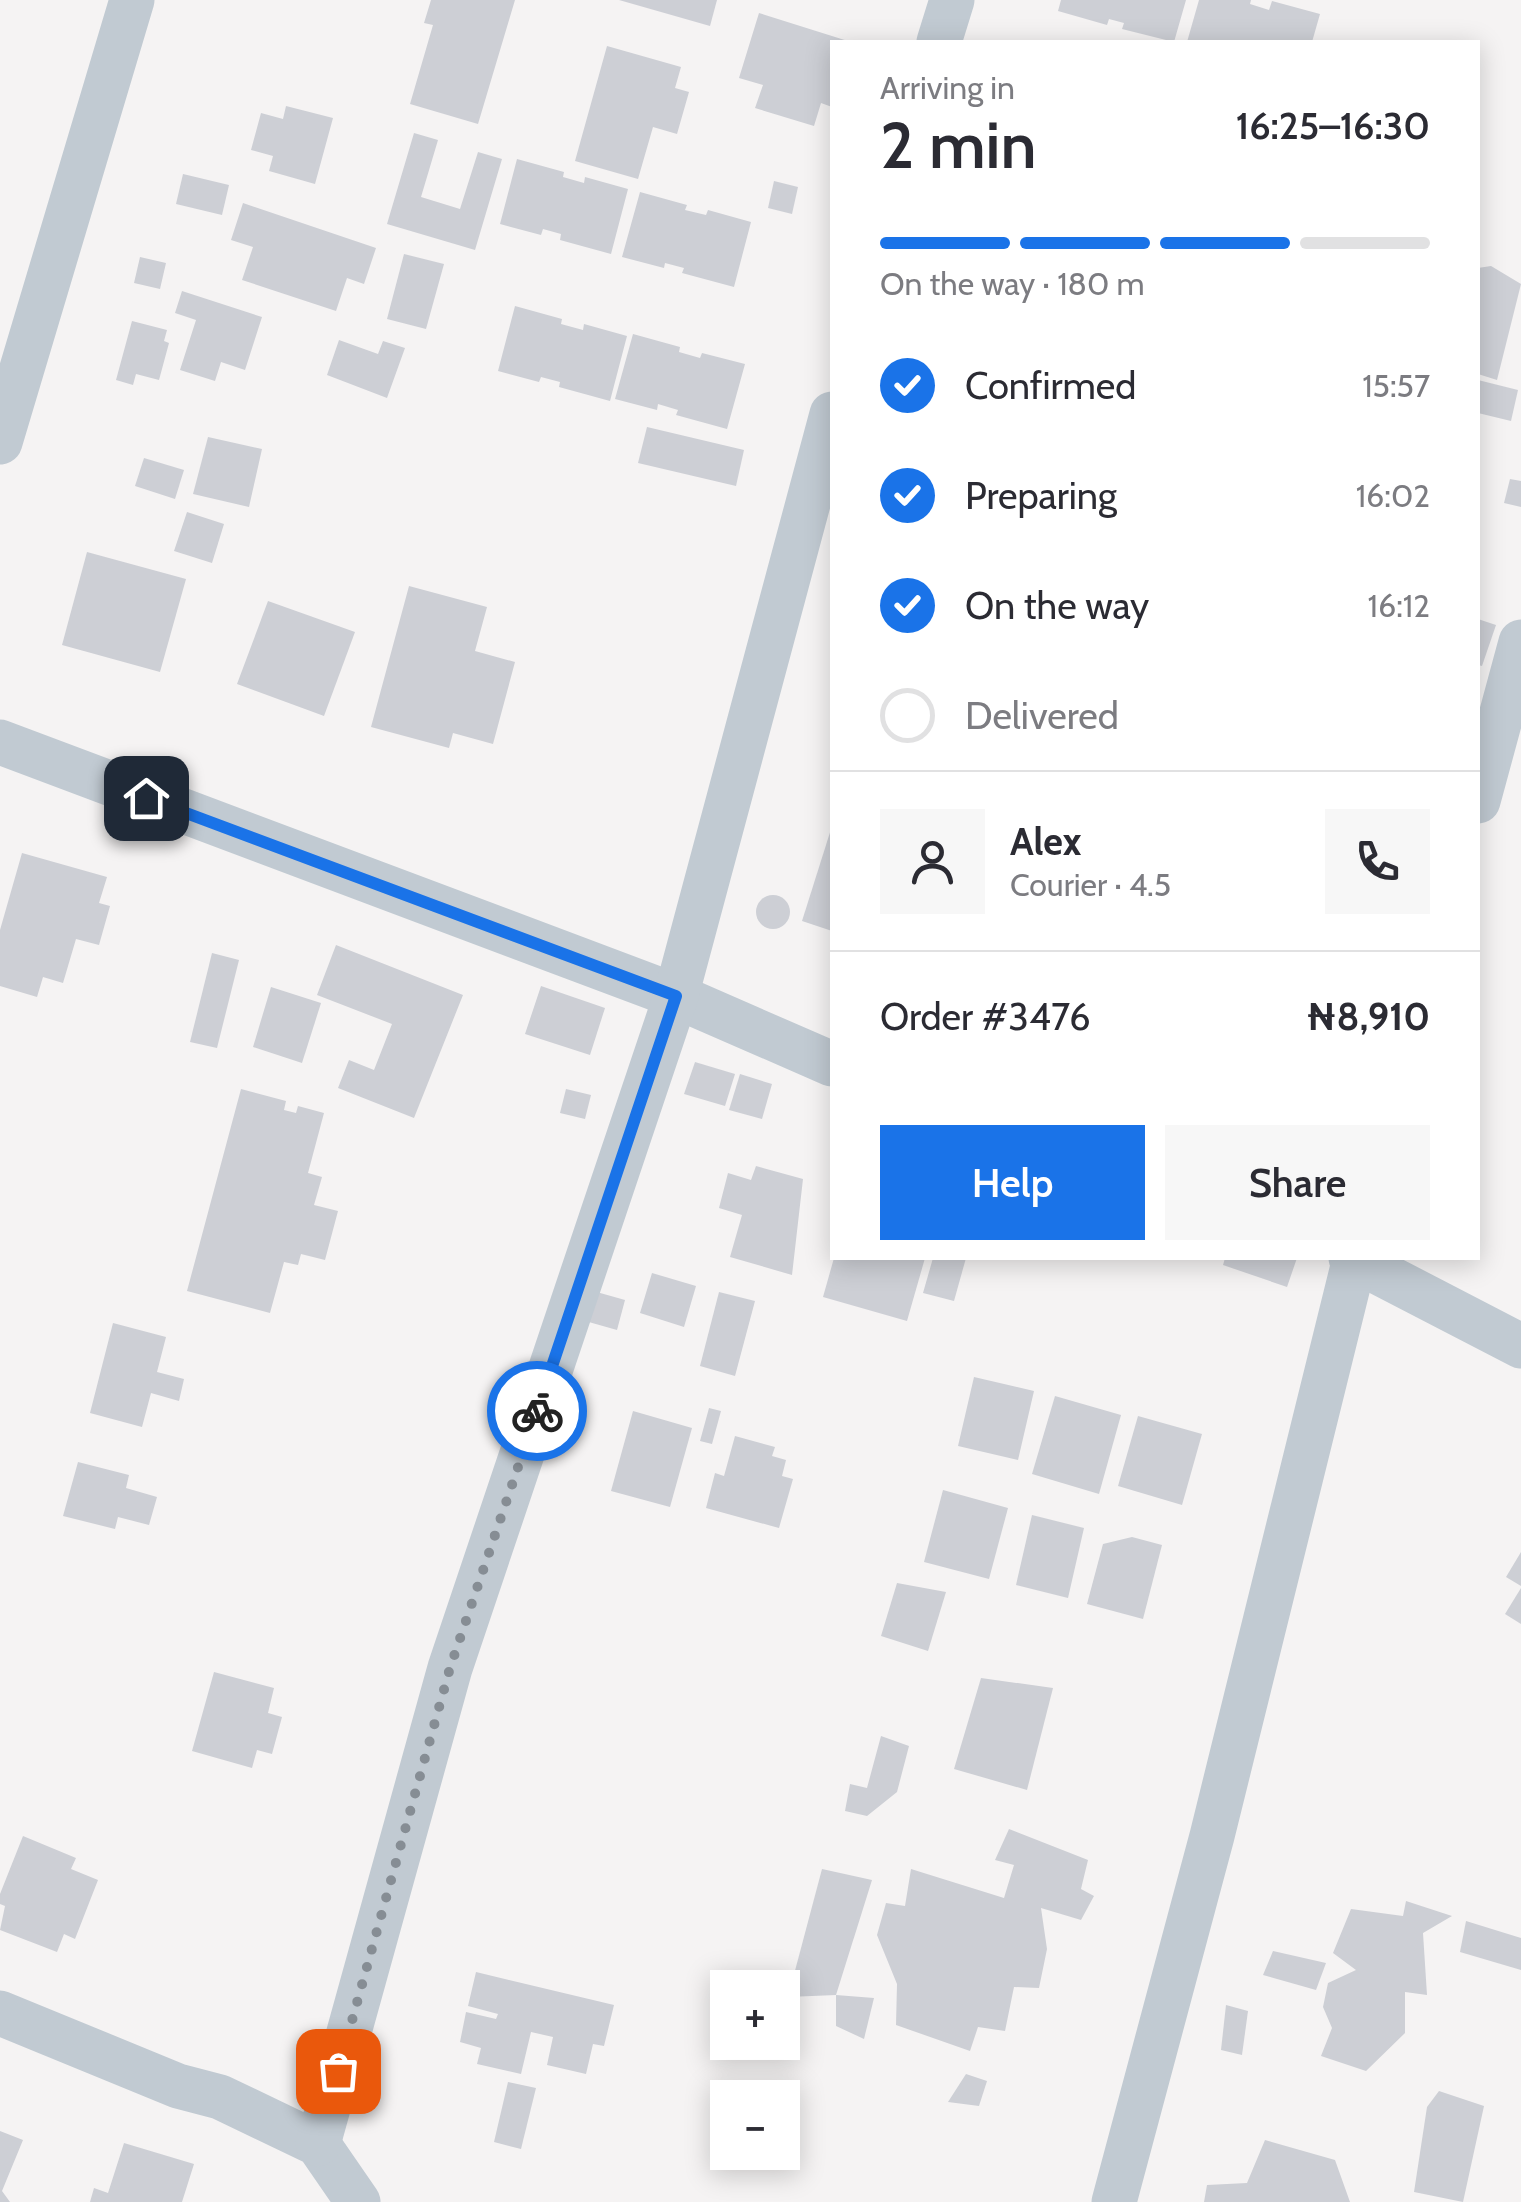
<!DOCTYPE html>
<html lang="en">
<head>
<meta charset="utf-8">
<style>
	:root { --surface:#fff; --page:#f7f7f7; --text:#2b2b33; --muted:#7c7c81; --line:#e1e1e2; --accent:#1a73e8 }
	body { margin:0; font-family:Cabin,sans-serif; background:var(--page); color:var(--text); height:100vh; display:flex; flex-direction:column; font-size:38px; white-space:nowrap }
	* { box-sizing:border-box; margin:0 }
	p { font-size:32px; color:var(--muted) }
	.icon { flex:none; width:55px; height:55px; fill:none; stroke:currentColor; stroke-width:2; stroke-linecap:round; stroke-linejoin:round }
	.map { position:relative; flex:1; overflow:hidden }
	.side { position:absolute; left:830px; top:40px; width:650px; height:1220px; display:flex; flex-direction:column; background:var(--surface); border-radius:0px; box-shadow:0 5px 25px #0003 }
	.side>* { flex:none }
	.fabs { position:absolute; left:710px; top:1970px; display:grid; gap:20px }
	.fabs a { display:grid; place-items:center; width:90px; height:90px; border-radius:0px; background:var(--surface); box-shadow:0 5px 25px #0003; font-size:50px }
	.pin { position:absolute; display:grid; place-items:center; width:85px; height:85px; color:#fff; margin:-42px; border-radius:20px; box-shadow:0 5px 15px #0006 }
	.courier { position:absolute; display:grid; place-items:center; width:100px; height:100px; margin:-50px; border:8px solid #1a73e8; border-radius:50%; background:#fff; color:#222; box-shadow:0 2px 12px #0007 }
	.headline em { font-style:normal; font-weight:600 }
	.headline div { display:flex; flex-direction:column-reverse }
	.headline { display:flex; align-items:center; justify-content:space-between; height:170px; padding:0 50px }
	h1 { font-size:65px; font-weight:600; line-height:75px }
	.bar { display:grid; grid-template-columns:repeat(4,1fr); gap:15px 10px; align-content:center; height:120px; padding:0 50px }
	.bar i { height:12px; border-radius:8px; background:var(--line) }
	.bar .current { background:var(--accent) }
	.bar p { grid-column:span 4 }
	.line { display:flex; align-items:center; gap:25px; padding:0 50px; border-top:2px solid var(--line) }
	.line div { flex:1 }
	.round { display:grid; place-items:center; flex:none; width:105px; height:105px; border-radius:0px; background:var(--page) }
	ol { padding:0 50px; list-style:none }
	li { display:flex; align-items:center; gap:30px; height:110px }
	li p { margin-inline-start:auto }
	li .icon { padding:10px; border-radius:50%; background:var(--accent); color:#fff; stroke-width:4 }
	li:last-child { color:var(--muted) }
	li i { width:55px; height:55px; border:5px solid var(--line); border-radius:50% }
	.primary-button { display:flex; gap:20px; margin-top:auto; padding:20px 50px }
	.primary-button a { flex:1; height:115px; border-radius:0px; background:var(--accent); color:#fff; font-size:40px; font-weight:600; line-height:115px; text-align:center }
	.primary-button a+a { background:var(--page); color:var(--text) }
	.map>svg:first-child { display:block }
	.building { fill:#cdcfd5 }
	.lines { fill:none; stroke-linecap:round; stroke-linejoin:round }
	.minor { stroke:#c1cad2; stroke-width:45 }
	.done { stroke:#868d94; stroke-width:10; stroke-dasharray:0 18 }
	.route { stroke:#1a73e8; stroke-width:12 }
</style>
</head>
<body>
<div class="map">
<svg width="1521" height="2202" viewBox="0 0 1521 2202">
	<rect width="100%" height="100%" fill="#f5f3f3"/>
	<g class="building">
		<path d="M431,0h84l-37,124 -68,-20 23,-79 -9,-2z"/>
		<path d="M619,0h98l-7,26z"/>
		<path d="M1061,0h125l-12,42 -52,-13 2,-6 -15,-4 -2,6 -49,-14z"/>
		<path d="M1199,0h52l-1,4 19,6 3,-9 48,13 -8,28h-125z"/>
		<path d="M759,13l92,29h-19v65l-11,-4 -7,23 -59,-18 8,-23 -24,-7z"/>
		<path d="M607,46l74,21 -6,21 14,4 -12,42 -24,-7 -15,52 -63,-18z"/>
		<path d="M286,106l47,12 -18,66 -46,-13 4,-15 -22,-6 10,-37 22,6z"/>
		<path d="M414,133l24,7 -17,57 39,12 18,-57 24,7 -27,91 -88,-26z"/>
		<path d="M517,159l47,13 -1,5 21,6 1,-6 43,12 -17,65 -51,-14 1,-6 -18,-5 -2,6 -41,-11z"/>
		<path d="M183,174l46,11 -7,30 -46,-11z"/>
		<path d="M774,181l24,6 -6,27 -24,-6z"/>
		<path d="M640,192l47,13 -2,5 21,5 2,-5 43,12 -17,65 -52,-14 2,-5 -19,-5 -1,5 -42,-11z"/>
		<path d="M243,203l133,45 -12,36 -17,-6 -11,33 -94,-31 11,-33 -22,-7z"/>
		<path d="M404,254l40,10 -18,65 -39,-10z"/>
		<path d="M140,257l26,6 -6,26 -26,-6z"/>
		<path d="M1491,266l30,18 -24,96 -19,-6v-106z"/>
		<path d="M182,291l80,26 -17,53 -24,-8 -6,19 -35,-11 16,-50 -21,-7z"/>
		<path d="M515,306l47,13 -1,5 22,6 1,-6 43,12 -17,65 -51,-14 1,-5 -19,-5 -2,5 -41,-11z"/>
		<path d="M132,321l35,9 -3,11 5,2 -10,37 -23,-6 -3,11 -17,-5z"/>
		<path d="M633,334l47,13 -1,5 21,6 2,-5 43,11 -18,65 -51,-14 2,-5 -20,-6 -1,6 -42,-11z"/>
		<path d="M339,340l39,14 5,-13 22,7 -18,50 -60,-23z"/>
		<path d="M1478,380l40,10 -7,31 -33,-8z"/>
		<path d="M647,427l97,23 -8,36 -98,-23z"/>
		<path d="M208,437l54,12 -13,58 -56,-13z"/>
		<path d="M144,458l40,12 -9,29 -40,-13z"/>
		<path d="M1510,479l11,2v26l-17,-4z"/>
		<path d="M187,512l37,12 -12,39 -38,-12z"/>
		<path d="M87,552l99,27 -26,93 -98,-27z"/>
		<path d="M409,586l78,21 -12,44 40,11 -22,82 -40,-11 -4,15 -78,-21z"/>
		<path d="M268,601l87,31 -31,84 -87,-32z"/>
		<path d="M1478,619l18,6 -14,41 -4,-1z"/>
		<path d="M832,826v105l-30,-10z"/>
		<path d="M22,853l85,24 -8,26 11,3 -11,39 -23,-6 -13,44 -20,-6 -6,20 -37,-11v-56z"/>
		<circle cx="773" cy="912" r="17"/>
		<path d="M336,945l127,50 -49,123 -76,-30 11,-28 25,10 18,-46 -75,-29z"/>
		<path d="M212,953l27,7 -22,88 -27,-6z"/>
		<path d="M541,986l64,22 -15,47 -65,-21z"/>
		<path d="M271,987l50,16 -19,60 -49,-16z"/>
		<path d="M695,1062l40,12 -10,32 -41,-12z"/>
		<path d="M740,1074l32,10 -10,35 -33,-9z"/>
		<path d="M241,1089l45,12 -2,9 12,3 2,-7 26,7 -16,60 14,4 -8,28 24,6 -13,49 -24,-6 -3,11 -14,-3 -14,51 -83,-22z"/>
		<path d="M566,1089l25,6 -6,24 -25,-6z"/>
		<path d="M756,1166l47,13 -11,96 -62,-18 12,-42 -23,-7 9,-35 23,7z"/>
		<path d="M834,1258h91l-18,63 -84,-24z"/>
		<path d="M933,1258h33l-12,43 -31,-8z"/>
		<path d="M1225,1258h72l-10,29 -64,-22z"/>
		<path d="M652,1273l44,13 -12,41 -44,-14z"/>
		<path d="M579,1287l46,13 -8,30 -46,-13z"/>
		<path d="M719,1292l36,9 -20,75 -35,-10z"/>
		<path d="M113,1323l53,14 -9,35 27,7 -5,22 -28,-8 -9,34 -52,-14z"/>
		<path d="M974,1377l60,14 -16,69 -60,-14z"/>
		<path d="M1055,1396l66,19 -22,79 -67,-20z"/>
		<path d="M709,1408l12,3 -9,33 -12,-3z"/>
		<path d="M633,1411l59,17 -22,79 -59,-16z"/>
		<path d="M1138,1416l64,18 -20,71 -64,-19z"/>
		<path d="M735,1436l40,11 -3,9 14,4 -4,16 11,3 -14,49 -73,-20 9,-35 9,3z"/>
		<path d="M78,1462l51,13 -3,13 31,9 -8,28 -31,-8 -3,12 -52,-13z"/>
		<path d="M943,1490l65,18 -19,71 -65,-17z"/>
		<path d="M1032,1515l52,13 -16,70 -52,-13z"/>
		<path d="M1132,1537l30,8 -19,74 -56,-15 16,-60z"/>
		<path d="M1521,1552v34l-15,-9z"/>
		<path d="M897,1583l49,9 -18,59 -47,-15z"/>
		<path d="M1521,1588v36l-16,-10z"/>
		<path d="M214,1672l60,16 -6,25 14,4 -10,37 -15,-4 -5,18 -60,-17z"/>
		<path d="M981,1678l72,10 -26,102 -73,-21z"/>
		<path d="M881,1736l28,10 -12,46 -30,24 -22,-5 5,-27 17,4z"/>
		<path d="M1009,1829l79,31 -7,29 13,7 -13,24 -40,-12 6,41 -8,39 -25,-1 -9,44 -27,-4 -8,24 -74,-26 1,-41 -20,-49 9,-32 19,3 6,-37 93,29 10,-33 -19,-5z"/>
		<path d="M23,1836l53,22 -5,11 27,11 -23,59 -11,-5 -7,18 -57,-22 5,-24 -5,-2v-10z"/>
		<path d="M822,1869l50,11 -36,115 -48,2z"/>
		<path d="M1406,1901l46,15 -29,17 4,62 -22,-3v41l-39,38 -45,-15 11,-28 -9,-21 5,-24 28,-13 -23,-17 18,-44 52,7z"/>
		<path d="M1466,1921l55,17v32l-61,-18z"/>
		<path d="M1273,1951l53,12 -10,27 -53,-15z"/>
		<path d="M476,1972l138,33 -10,41 -11,-2 -7,30 -39,-9 6,-28 -22,-5 -10,42 -44,-10 4,-16 -21,-6 6,-30 30,7 2,-5 -30,-8z"/>
		<path d="M836,1995l38,3 -10,41 -28,-13z"/>
		<path d="M1226,2005l22,6 -6,44 -21,-5z"/>
		<path d="M966,2074l21,7 -8,25 -31,-4z"/>
		<path d="M508,2082l28,6 -15,61 -27,-7z"/>
		<path d="M1439,2091l45,15 -21,96 -49,-10 13,-85z"/>
		<path d="M0,2131l23,9 -21,51 8,11h-10z"/>
		<path d="M1265,2140l70,20 15,42h-146l3,-17 40,-2z"/>
		<path d="M124,2143l70,21 -12,38h-92l4,-14 14,5z"/>
	</g>
	<g class="lines">
		<g class="minor">
			<path d="M939,42l13,-42"/>
			<path d="M0,442l132,-442"/>
			<path d="M0,742l676,254 156,68"/>
			<path d="M1478,801l43,-159"/>
			<path d="M1351,1258l170,88"/>
			<path d="M0,2013l178,73 42,11 98,47 40,58"/>
			<path d="M318,2144l132,-476 226,-672 156,-582"/>
			<path d="M1114,2202l98,-366 143,-578"/>
		</g>
	</g>
	<g class="lines">
		<path class="done" d="M338,2071l112,-403 87,-257"/>
		<path class="route" d="M146,798l530,198 -139,415"/>
	</g>
</svg>
<div class="fabs">
<a>+</a>
<a>−</a>
</div>
<div class="pin" style="left:338px;top:2071px;background:#ea580c"><svg class="icon" aria-label="bag" viewBox="0 0 24 24"><path d="M5 8h14l-1 12H6zM9 8a3 3 0 0 1 6 0"/></svg></div>
<div class="pin" style="left:146px;top:798px;background:#1f2937"><svg class="icon" aria-label="home" viewBox="0 0 24 24"><path d="M3 11l9-7 9 7M6 9v11h12V9"/></svg></div>
<div class="courier" style="left:537px;top:1411px"><svg class="icon" aria-label="bike" viewBox="0 0 24 24"><circle cx="6" cy="16" r="4"/><circle cx="18" cy="16" r="4"/><path d="M6 16l4-8h5l3 8M10 8l3 8H6M13 5h3"/></svg></div>
<section class="side">
<div class="headline"><div><h1>2 min</h1><p>Arriving in</p></div><em>16:25–16:30</em></div>
<div class="bar"><i class="current"></i><i class="current"></i><i class="current"></i><i></i><p>On the way · 180 m</p></div>
<ol>
<li><svg class="icon" aria-label="check" viewBox="0 0 24 24"><path d="M5 12l5 5 9-10"/></svg>Confirmed<p>15:57</p></li>
<li><svg class="icon" aria-label="check" viewBox="0 0 24 24"><path d="M5 12l5 5 9-10"/></svg>Preparing<p>16:02</p></li>
<li><svg class="icon" aria-label="check" viewBox="0 0 24 24"><path d="M5 12l5 5 9-10"/></svg>On the way<p>16:12</p></li>
<li><i></i>Delivered</li>
</ol>
<div class="line" style="height:180px"><a class="round"><svg class="icon" aria-label="person" viewBox="0 0 24 24"><circle cx="12" cy="8" r="4"/><path d="M4 21q1-7 8-7t8 7"/></svg></a><div><b>Alex</b><p>Courier · 4.5</p></div><a class="round"><svg class="icon" aria-label="phone" viewBox="0 0 24 24"><path d="M5 4h4l2 5-3 2q2 4 5 5l2-3 5 2v4C11 20 4 13 5 4z"/></svg></a></div>
<div class="line" style="height:130px"><div>Order #3476</div><b>₦8,910</b></div>
<div class="primary-button"><a>Help</a><a>Share</a></div>
</section>
</div>
</body>
</html>
